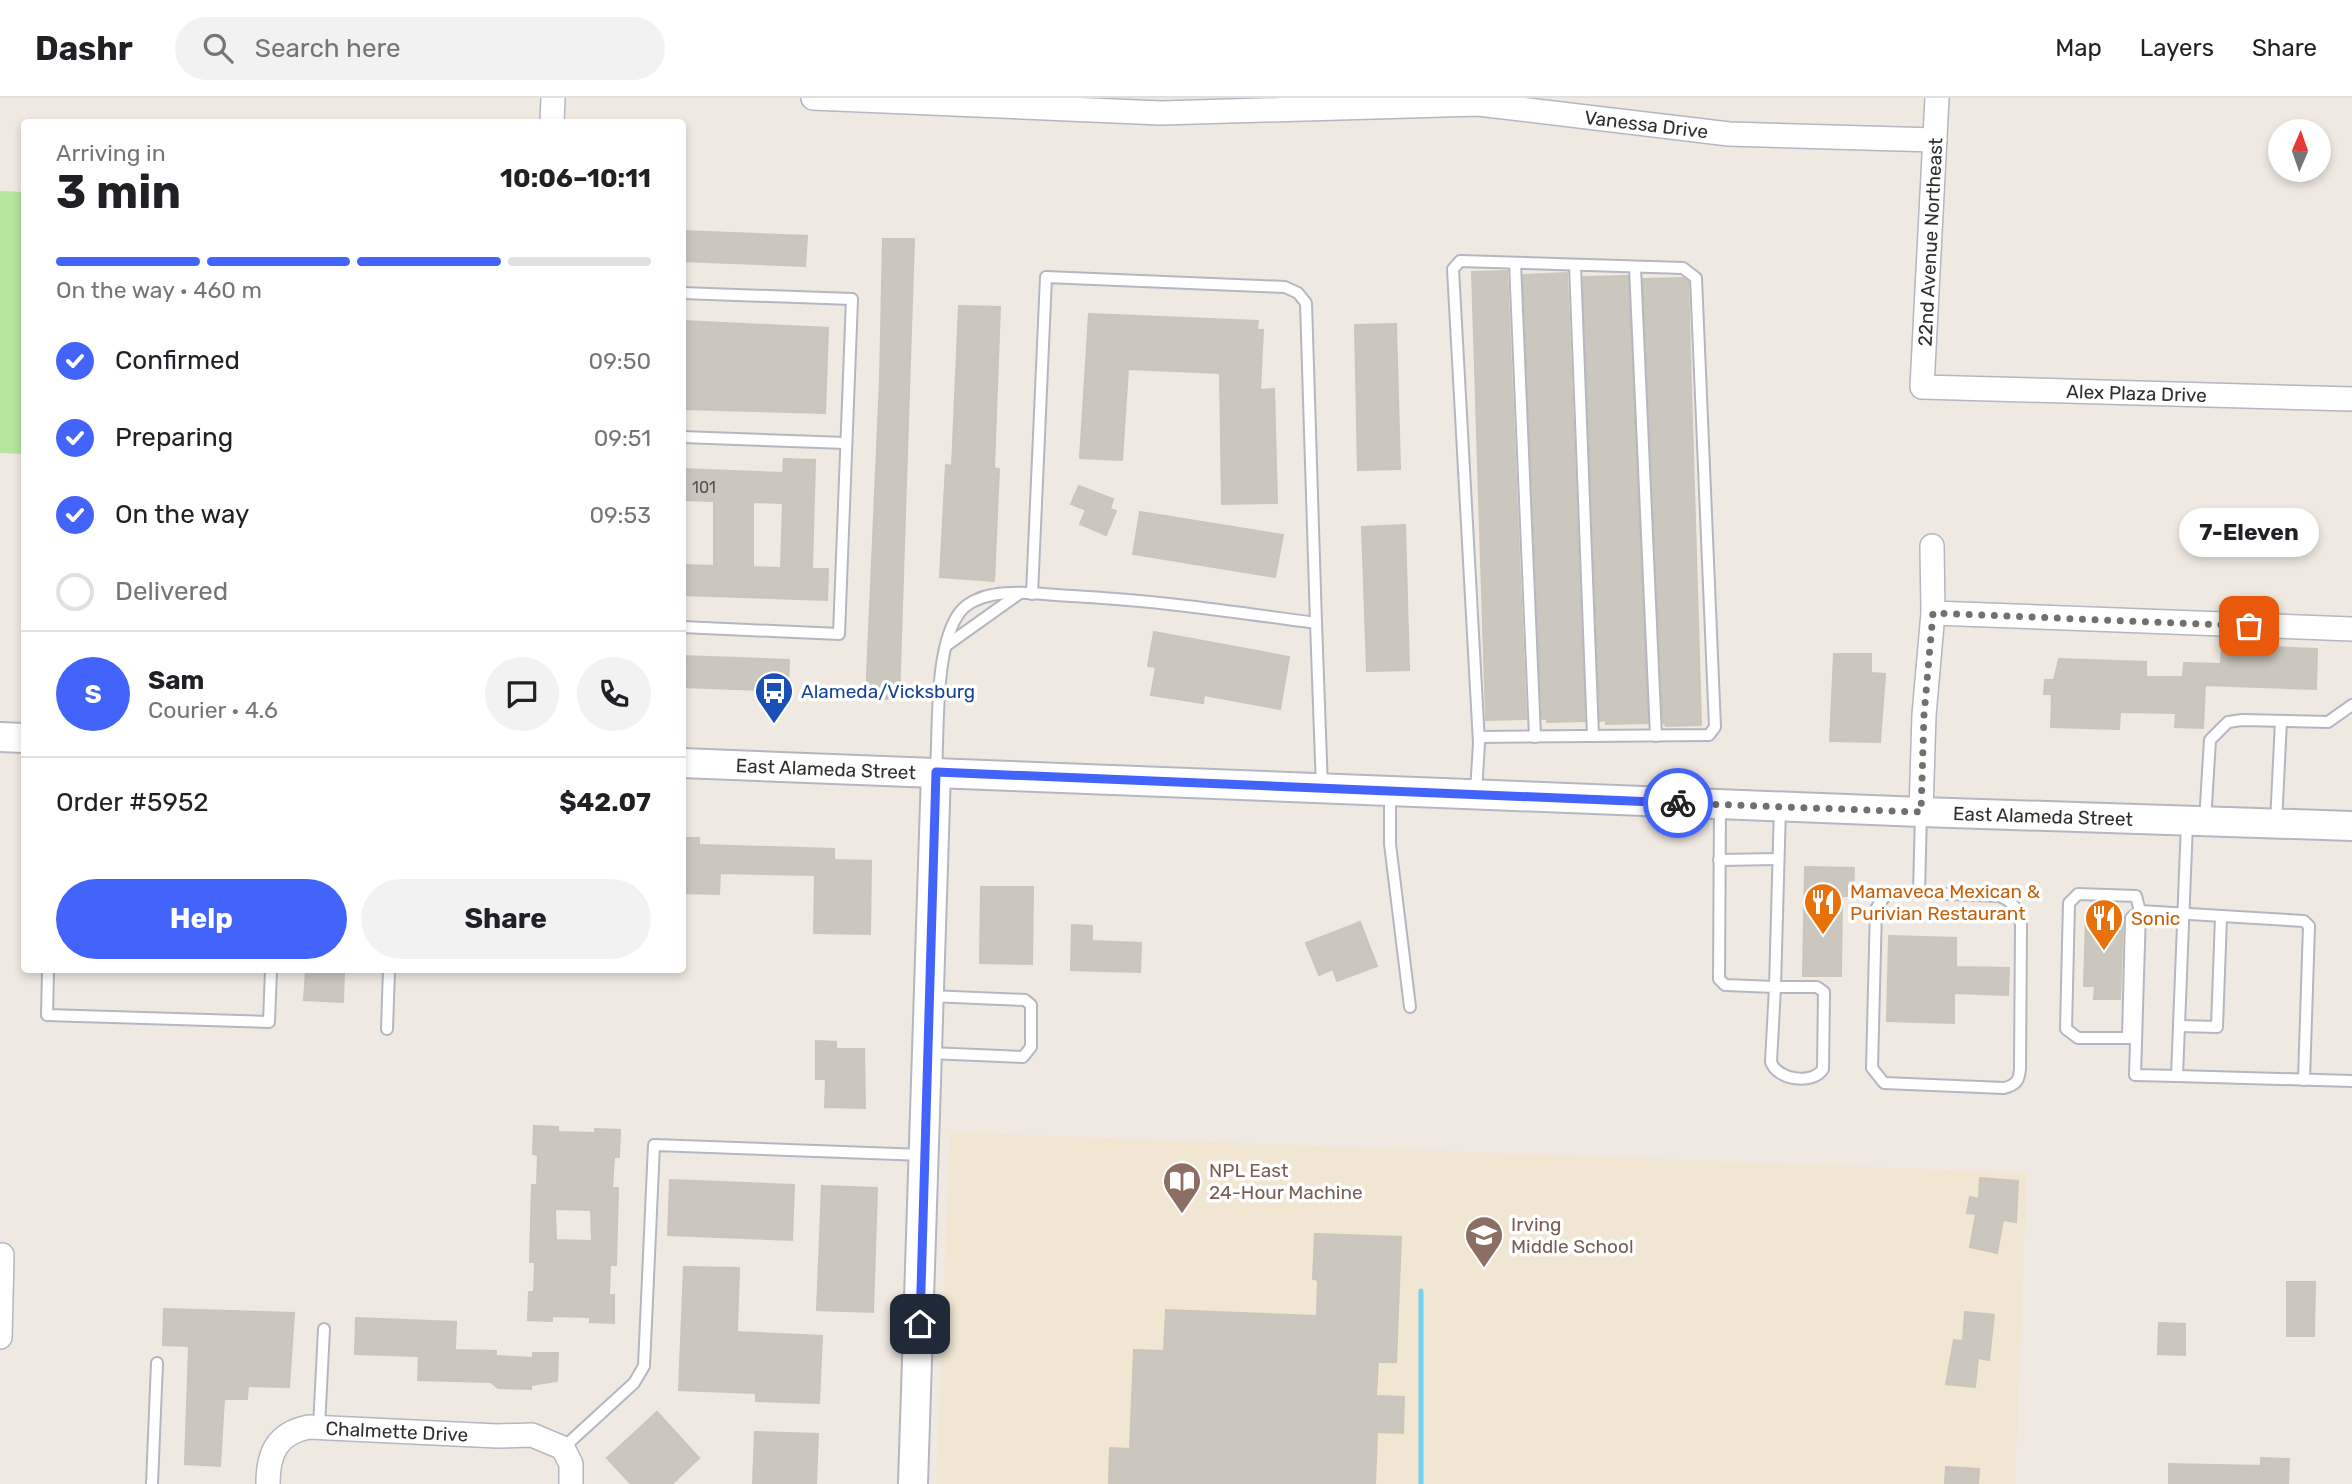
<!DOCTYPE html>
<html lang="en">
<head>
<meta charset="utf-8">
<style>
	:root { --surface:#fff; --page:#f2f2f2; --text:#202124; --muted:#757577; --line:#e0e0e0; --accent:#4264fb }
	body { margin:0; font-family:Rubik,sans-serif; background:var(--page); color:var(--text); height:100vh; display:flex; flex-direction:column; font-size:26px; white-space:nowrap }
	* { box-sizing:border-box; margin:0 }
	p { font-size:23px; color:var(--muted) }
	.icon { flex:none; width:38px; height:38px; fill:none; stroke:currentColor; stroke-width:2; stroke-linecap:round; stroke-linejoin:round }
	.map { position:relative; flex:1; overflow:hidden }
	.side { position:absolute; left:21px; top:21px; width:665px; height:854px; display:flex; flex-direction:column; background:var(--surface); border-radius:7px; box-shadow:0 4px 10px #0003 }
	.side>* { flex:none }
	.needle { width:46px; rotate:2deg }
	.controls { position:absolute; left:2268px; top:21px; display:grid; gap:14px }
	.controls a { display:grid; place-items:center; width:63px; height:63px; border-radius:50%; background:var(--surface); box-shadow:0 4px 10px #0003; font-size:35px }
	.pin { position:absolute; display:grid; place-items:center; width:60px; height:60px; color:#fff; margin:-30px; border-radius:14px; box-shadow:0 4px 10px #0006 }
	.courier { position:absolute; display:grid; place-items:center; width:70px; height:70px; margin:-35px; border:5px solid #4264fb; border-radius:50%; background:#fff; color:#222; box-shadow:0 2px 9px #0007 }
	.bubble { position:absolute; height:49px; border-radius:24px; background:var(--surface); box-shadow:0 4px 10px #0003; font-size:23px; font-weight:700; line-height:49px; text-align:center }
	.head em { font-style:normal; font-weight:700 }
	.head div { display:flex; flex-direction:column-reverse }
	.head { display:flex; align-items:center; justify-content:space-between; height:119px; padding:0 35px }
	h1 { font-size:46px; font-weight:700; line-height:52px }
	.bar { display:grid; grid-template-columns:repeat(4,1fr); gap:10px 7px; align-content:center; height:84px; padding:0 35px }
	.bar i { height:9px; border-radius:5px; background:var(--line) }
	.bar .current { background:var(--accent) }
	.bar p { grid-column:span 4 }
	.line { display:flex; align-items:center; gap:18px; padding:0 35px; border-top:2px solid var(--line) }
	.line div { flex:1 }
	.round { display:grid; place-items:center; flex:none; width:74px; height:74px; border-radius:37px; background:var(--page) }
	ol { padding:0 35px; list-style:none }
	li { display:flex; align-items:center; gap:21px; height:77px }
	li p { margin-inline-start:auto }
	li .icon { padding:7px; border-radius:50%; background:var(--accent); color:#fff; stroke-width:4 }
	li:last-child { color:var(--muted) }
	li i { width:38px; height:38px; border:4px solid var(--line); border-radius:50% }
	.button { display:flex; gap:14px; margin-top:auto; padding:14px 35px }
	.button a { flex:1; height:80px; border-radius:42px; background:var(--accent); color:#fff; font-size:28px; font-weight:700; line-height:80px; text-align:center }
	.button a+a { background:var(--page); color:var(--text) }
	header { display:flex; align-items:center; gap:42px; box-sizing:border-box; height:98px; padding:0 35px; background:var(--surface); border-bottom:2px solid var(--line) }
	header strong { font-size:33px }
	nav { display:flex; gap:38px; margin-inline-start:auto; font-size:24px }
	.search { width:490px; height:63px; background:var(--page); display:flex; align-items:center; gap:18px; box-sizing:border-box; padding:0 24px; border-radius:38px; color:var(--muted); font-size:26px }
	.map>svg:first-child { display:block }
	.education { fill:#f0e6d1 }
	.green { fill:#b6e59e }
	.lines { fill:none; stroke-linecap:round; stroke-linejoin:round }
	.stream { stroke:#75cff0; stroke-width:5 }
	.building { fill:#cbc7bf; stroke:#cbc5ba; stroke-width:2; fill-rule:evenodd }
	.service-casing { stroke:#b4b7c1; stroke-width:14 }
	.minor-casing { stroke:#b4b7c1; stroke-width:26 }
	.tertiary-casing { stroke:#b4b7c1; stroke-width:32 }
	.service { stroke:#fff; stroke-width:10 }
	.minor { stroke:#fff; stroke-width:23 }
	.tertiary { stroke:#fff; stroke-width:28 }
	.done { stroke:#726f6d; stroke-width:7; stroke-dasharray:0 12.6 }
	.route { stroke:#4264fb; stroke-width:9 }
	.labels { text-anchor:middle; stroke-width:7; stroke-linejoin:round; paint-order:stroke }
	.number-label { font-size:16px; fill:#555452 }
	.street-label { font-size:19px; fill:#2e2e2e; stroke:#fff }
	.transit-label { font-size:19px; fill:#164399; stroke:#fff; text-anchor:start }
	.food-label { font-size:19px; fill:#c56008; stroke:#fff; text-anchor:start }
	.education-label { font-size:19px; fill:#785e54; stroke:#fff; text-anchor:start }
</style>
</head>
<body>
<header>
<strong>Dashr</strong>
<div class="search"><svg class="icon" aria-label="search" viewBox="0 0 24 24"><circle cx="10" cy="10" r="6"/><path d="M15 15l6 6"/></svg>Search here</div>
<nav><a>Map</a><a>Layers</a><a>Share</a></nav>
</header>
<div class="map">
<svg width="2352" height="1386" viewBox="0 0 2352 1386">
	<rect width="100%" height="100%" fill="#efe9e1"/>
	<path class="education" d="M950,1034l1077,41 -12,311h-1079z"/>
	<path class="green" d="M0,93l24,1v262l-24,-1z"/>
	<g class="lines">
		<path class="stream" d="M1421,1193v193"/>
	</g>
	<g class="building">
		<path d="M682,133l125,5 -2,30 -123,-5z"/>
		<path d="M883,141h31l-15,460 -33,-1 14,-318z"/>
		<path d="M1507,173l19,448 -40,1 -14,-448z"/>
		<path d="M1567,175l18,448 -38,1v-3h-5l-19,-444z"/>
		<path d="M1628,178l20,447 -42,1v-4l-6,1 -17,-444z"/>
		<path d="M1683,180l5,4 13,443 -35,1 -3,-4 -20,-443z"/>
		<path d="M959,208l41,1 -6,161 5,1 -5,112 -54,-4 6,-112 6,1z"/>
		<path d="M1089,216l169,7 -1,9h6l-3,60 14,-1 3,114 -55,1 -2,-131 -92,-4 -6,91 -42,-2z"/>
		<path d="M682,223l146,7 -3,85 -143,-4z"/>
		<path d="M1396,226l4,145 -42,1 -3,-145z"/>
		<path d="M784,361l31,1 -3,109h16l-1,31 -145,-5v-30l32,1v-65l-32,-1v-31l101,4zM753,404l30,1 -2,65 -28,-1z"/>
		<path d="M1079,388l34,13 -3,10 6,2 -10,24 -26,-11 6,-14 -15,-6z"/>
		<path d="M1140,414l143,23 -8,42 -142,-23z"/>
		<path d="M1405,427l4,145 -42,1 -5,-144z"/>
		<path d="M1154,534l135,25 -9,52 -76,-14 -1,8 -52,-8 5,-28 -8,-1z"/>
		<path d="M2222,547l95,4 -1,40 -111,-4 -2,43 -28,-1 1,-14 -56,-1 -1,17 -68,-2 1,-33h-8l1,-14h9l5,-21 87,3v15h37l1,-14 37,1z"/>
		<path d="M1834,556h37v19l14,1 -5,68 -50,-1z"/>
		<path d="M682,558l107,4 -1,31 -106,-4z"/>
		<path d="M682,740h17v7l135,4v11l37,1 -1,73 -56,-1 1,-58 -95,-2 -1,21 -37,-1z"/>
		<path d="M1805,769l49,1 -1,28h-11l-1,80h-38z"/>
		<path d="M981,789h52l-1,77 -52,-1z"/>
		<path d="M2086,818l37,1 -3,82h-26l1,-13h-11z"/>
		<path d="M1360,824l17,44 -40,15 -4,-12 -14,6 -13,-32z"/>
		<path d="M1072,827l20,1v15l49,2 -1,29 -69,-2z"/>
		<path d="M1889,838l67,2v29l53,1 -1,27 -54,-2v30l-67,-2z"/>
		<path d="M306,872h38l-1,32 -39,-2z"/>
		<path d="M816,943l20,1v7h28l1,59 -40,-1 1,-28h-10z"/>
		<path d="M534,1028l24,1v5l37,1v-4l25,1 -1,27h-5l-2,31h6l-2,77h-6l-1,30h5v28l-24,-1v-5l-38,-1v5l-24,-1 1,-28h5l1,-30h-5l2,-77h5l1,-30 -5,-1zM555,1111l36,1 1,31 -36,-1z"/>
		<path d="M1980,1080l38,3 -2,41 -13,-2 -6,33 -27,-6 6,-33 -9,-1 3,-16 9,2z"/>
		<path d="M670,1082l124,5 -2,55 -124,-5z"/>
		<path d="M822,1088l55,2 -4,124 -56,-2z"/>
		<path d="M1315,1136l86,3 -5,125h-18l-2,34 28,1 -1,36 -26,-1 -2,52h-266l1,-36 20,1 4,-99 30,1 2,-41 151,6 1,-36 -5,-1z"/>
		<path d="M684,1169l55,1 -2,64 85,4 -3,67 -63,-2v-8l-77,-3z"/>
		<path d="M2287,1184h28l-1,54h-27z"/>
		<path d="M164,1211l130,4 -5,74 -41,-1 -1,13h-23l-4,67 -35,-2 4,-118 -26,-1z"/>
		<path d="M1965,1214l29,3 -5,45 -11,-2 -3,29 -29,-3 8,-44 9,1z"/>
		<path d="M356,1220l100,4 -1,28 41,1v5l37,2v-5h25l-1,28 -26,4v4l-33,-1 -7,-6 -73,-2 1,-24 -64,-2z"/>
		<path d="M2159,1225l26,1v31l-27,-1z"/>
		<path d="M657,1314l42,46 -27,26h-41l-24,-26z"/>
		<path d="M755,1334l63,2 -2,50h-63z"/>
		<path d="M2261,1360l28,1 -1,25h-119v-20l92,2z"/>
		<path d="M1946,1369l33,2 -1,15h-33z"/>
	</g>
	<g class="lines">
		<defs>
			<g id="service">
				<path d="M1515,165l20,474"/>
				<path d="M1575,167l18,471"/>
				<path d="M1635,169l21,469"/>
				<path d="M682,195l170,6 -13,335 -157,-7"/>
				<path d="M682,339l164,6"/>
				<path d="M1032,496l14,-317 239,10 13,6 8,10 10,320"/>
				<path d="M947,547l73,-52"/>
				<path d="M936,671c3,-41 -2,-123 24,-157 7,-9 20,-15 32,-17 26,-5 54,0 80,1 82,4 162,16 244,27l6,165"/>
				<path d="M1390,694v52l20,163"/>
				<path d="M1476,694l3,-49 -26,-474 7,-8 223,7 13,10 19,449 -6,8 -230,2"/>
				<path d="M1720,706l-1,175 6,6 50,2 -4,75c6,18 42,23 52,7l1,-77 -7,-5h-42l5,-180"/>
				<path d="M2205,723l5,-81 18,-18 14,-2 86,2 24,-17"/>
				<path d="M2276,725l5,-102"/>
				<path d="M1719,762l59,-1"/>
				<path d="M1919,795h-32l-11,16 -4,159 12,15 120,5c12,-3 15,-7 16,-19l1,-144c-3,-15 -7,-24 -22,-29l-80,-3 2,-81"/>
				<path d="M48,872l-1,45 222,7 2,-52"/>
				<path d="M2179,928l38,1 4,-110"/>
				<path d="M387,931l2,-59"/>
				<path d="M2128,940l3,-120 9,-7 164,10 5,5 -5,154"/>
				<path d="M2135,940h-57l-12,-9 3,-126 9,-9 58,2 4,15 -5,164 42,1 10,-253"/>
				<path d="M929,955l94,4 8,-10v-42l-6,-5 -96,-4"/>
				<path d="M2177,978l175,5"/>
				<path d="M319,1329l5,-98"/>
				<path d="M563,1350l71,-65 10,-17 10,-221 269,10"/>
				<path d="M152,1386l5,-121"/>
			</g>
			<g id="minor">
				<path id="s1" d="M813,0l348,15 317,-9 251,30 206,6"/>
				<path id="s2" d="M1937,0l-15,289 430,12"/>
				<path d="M552,24l1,-24"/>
				<path d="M1933,515l419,16"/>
				<path d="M1921,714l3,-97 9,-102 -1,-67"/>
				<path d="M0,1239l2,-82"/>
				<path id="s3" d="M268,1386c0,-31 9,-51 41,-57l188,9 35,-1 31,13 8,16v20"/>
			</g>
			<g id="tertiary">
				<path d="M0,639l24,1"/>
				<path id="s4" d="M682,665l1239,49 431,14"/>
				<path d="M913,1386l23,-712"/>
			</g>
		</defs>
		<use href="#service" class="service-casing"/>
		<use href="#minor" class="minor-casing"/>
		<use href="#tertiary" class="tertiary-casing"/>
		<use href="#service" class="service"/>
		<use href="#minor" class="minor"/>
		<use href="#tertiary" class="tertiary"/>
	</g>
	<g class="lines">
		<path class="done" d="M1678,705l243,9 3,-97 9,-102 316,13"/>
		<path class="route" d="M920,1226l16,-552 742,31"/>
	</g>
	<defs>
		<symbol id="bus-pin" viewBox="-11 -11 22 30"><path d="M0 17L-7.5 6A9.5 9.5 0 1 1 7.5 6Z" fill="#1a4fb4" stroke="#fff"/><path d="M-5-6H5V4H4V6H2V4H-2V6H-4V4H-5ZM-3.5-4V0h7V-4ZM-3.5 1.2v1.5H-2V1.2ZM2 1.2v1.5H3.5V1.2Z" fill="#fff"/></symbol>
		<symbol id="restaurant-pin" viewBox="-11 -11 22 30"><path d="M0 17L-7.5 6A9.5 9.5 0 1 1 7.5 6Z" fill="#e8710a" stroke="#fff"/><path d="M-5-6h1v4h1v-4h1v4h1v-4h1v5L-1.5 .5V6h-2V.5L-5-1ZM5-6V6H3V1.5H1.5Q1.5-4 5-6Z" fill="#fff"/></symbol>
		<symbol id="library-pin" viewBox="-11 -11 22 30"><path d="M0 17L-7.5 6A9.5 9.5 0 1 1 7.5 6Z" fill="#8d6e63" stroke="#fff"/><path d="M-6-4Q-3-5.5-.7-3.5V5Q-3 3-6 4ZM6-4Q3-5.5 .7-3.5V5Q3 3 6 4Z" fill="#fff"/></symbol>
		<symbol id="school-pin" viewBox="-11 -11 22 30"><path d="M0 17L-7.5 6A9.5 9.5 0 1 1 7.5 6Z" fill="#8d6e63" stroke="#fff"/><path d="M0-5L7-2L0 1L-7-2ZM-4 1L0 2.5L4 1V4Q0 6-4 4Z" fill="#fff"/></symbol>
	</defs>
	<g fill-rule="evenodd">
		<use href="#bus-pin" x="752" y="571" width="44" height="60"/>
		<use href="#restaurant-pin" x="1801" y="782" width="44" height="60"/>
		<use href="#restaurant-pin" x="2082" y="798" width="44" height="60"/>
		<use href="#library-pin" x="1160" y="1061" width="44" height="60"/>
		<use href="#school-pin" x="1462" y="1115" width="44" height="60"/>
	</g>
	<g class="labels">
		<g class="number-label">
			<text x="704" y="395">101</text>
		</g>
		<g class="street-label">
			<text dy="7" stroke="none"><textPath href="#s1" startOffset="835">Vanessa Drive</textPath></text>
			<text transform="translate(1930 144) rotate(-87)" y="7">22nd Avenue Northeast</text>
			<text dy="7" stroke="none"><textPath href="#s2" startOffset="504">Alex Plaza Drive</textPath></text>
			<text dy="7" stroke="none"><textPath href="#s4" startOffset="144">East Alameda Street</textPath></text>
			<text dy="7" stroke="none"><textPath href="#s4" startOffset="1362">East Alameda Street</textPath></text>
			<text dy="7" stroke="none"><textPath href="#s3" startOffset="166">Chalmette Drive</textPath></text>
		</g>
		<g class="transit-label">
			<text x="801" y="600">Alameda/Vicksburg</text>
		</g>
		<g class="food-label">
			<text x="1850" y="800">Mamaveca Mexican &amp;<tspan x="1850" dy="22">Purivian Restaurant</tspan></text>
			<text x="2131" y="827">Sonic</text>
		</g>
		<g class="education-label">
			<text x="1209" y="1079">NPL East<tspan x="1209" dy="22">24-Hour Machine</tspan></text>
			<text x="1511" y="1133">Irving<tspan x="1511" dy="22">Middle School</tspan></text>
		</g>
	</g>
</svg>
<div class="controls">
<a><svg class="needle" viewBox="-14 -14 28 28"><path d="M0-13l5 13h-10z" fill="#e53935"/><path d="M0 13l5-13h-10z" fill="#757577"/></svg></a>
</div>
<div class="pin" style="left:2249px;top:528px;background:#ea580c"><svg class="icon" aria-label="bag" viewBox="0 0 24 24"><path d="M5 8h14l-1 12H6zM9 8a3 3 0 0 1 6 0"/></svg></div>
<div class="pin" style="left:920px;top:1226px;background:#1f2937"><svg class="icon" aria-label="home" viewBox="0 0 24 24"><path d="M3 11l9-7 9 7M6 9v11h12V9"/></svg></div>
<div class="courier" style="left:1678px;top:705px"><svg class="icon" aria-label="bike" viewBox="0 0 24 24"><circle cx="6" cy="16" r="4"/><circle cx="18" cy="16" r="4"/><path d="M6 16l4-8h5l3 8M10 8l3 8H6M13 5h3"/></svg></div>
<div class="bubble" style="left:2179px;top:410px;width:140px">7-Eleven</div>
<section class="side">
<div class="head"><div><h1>3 min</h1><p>Arriving in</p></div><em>10:06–10:11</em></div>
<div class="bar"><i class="current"></i><i class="current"></i><i class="current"></i><i></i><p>On the way · 460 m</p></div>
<ol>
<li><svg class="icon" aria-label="check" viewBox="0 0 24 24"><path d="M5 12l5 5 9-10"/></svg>Confirmed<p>09:50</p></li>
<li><svg class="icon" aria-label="check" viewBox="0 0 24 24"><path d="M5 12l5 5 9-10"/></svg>Preparing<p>09:51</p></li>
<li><svg class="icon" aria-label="check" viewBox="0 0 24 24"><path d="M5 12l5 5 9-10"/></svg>On the way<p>09:53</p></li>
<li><i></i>Delivered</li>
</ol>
<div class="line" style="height:126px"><b class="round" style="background:var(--accent);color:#fff">S</b><div><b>Sam</b><p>Courier · 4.6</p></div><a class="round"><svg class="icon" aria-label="chat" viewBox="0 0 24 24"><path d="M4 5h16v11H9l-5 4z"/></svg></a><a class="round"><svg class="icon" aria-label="phone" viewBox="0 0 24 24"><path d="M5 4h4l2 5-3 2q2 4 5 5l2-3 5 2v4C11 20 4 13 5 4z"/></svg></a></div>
<div class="line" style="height:91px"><div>Order #5952</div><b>$42.07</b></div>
<div class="button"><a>Help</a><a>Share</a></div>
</section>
</div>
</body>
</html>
